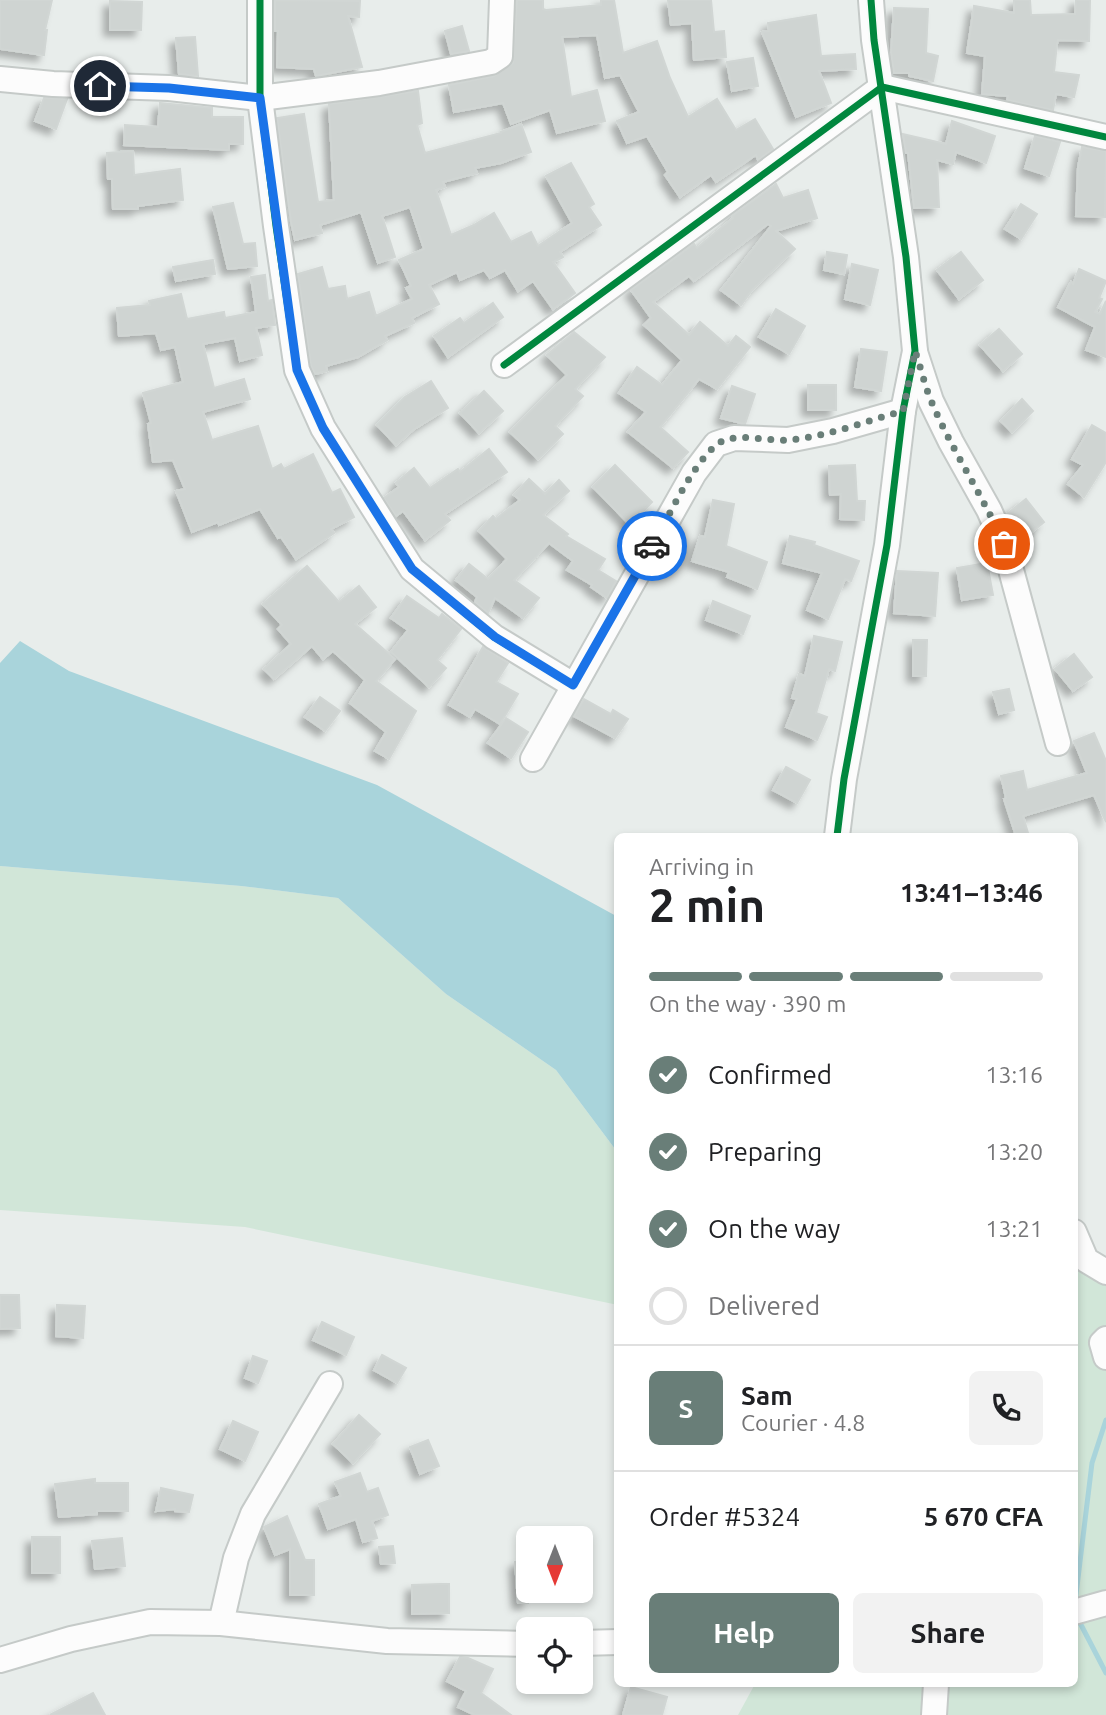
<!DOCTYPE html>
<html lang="en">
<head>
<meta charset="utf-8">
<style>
	:root { --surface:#fff; --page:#f2f2f2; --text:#202124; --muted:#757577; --line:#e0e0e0; --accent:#697e78 }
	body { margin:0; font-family:Ubuntu,sans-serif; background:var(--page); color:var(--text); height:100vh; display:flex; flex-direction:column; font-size:26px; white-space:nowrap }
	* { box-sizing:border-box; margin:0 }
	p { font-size:23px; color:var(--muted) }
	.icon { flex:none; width:38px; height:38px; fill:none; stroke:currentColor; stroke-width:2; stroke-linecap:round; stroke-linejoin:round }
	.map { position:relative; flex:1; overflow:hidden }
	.side { position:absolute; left:614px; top:833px; width:464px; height:854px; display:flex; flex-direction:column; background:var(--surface); border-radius:10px; box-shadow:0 4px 10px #0003 }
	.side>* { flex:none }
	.needle { width:46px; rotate:180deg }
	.buttons { position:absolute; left:516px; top:1526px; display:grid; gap:14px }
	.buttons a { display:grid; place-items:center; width:77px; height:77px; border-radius:10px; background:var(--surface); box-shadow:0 4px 10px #0003; font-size:35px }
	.pin { position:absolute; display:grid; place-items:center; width:60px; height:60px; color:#fff; margin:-30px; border:4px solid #fff; border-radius:50%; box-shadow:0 2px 7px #0007 }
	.courier { position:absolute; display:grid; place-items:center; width:70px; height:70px; margin:-35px; border:5px solid #1a73e8; border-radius:50%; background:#fff; color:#222; box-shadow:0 2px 9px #0007 }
	.headline em { font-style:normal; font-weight:700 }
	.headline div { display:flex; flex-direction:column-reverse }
	.headline { display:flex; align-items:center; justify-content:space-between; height:119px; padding:0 35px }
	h1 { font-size:46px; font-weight:700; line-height:52px }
	.bar { display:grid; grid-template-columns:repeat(4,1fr); gap:10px 7px; align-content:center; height:84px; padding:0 35px }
	.bar i { height:9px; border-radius:5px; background:var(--line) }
	.bar .current { background:var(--accent) }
	.bar p { grid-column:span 4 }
	.line { display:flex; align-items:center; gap:18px; padding:0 35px; border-top:2px solid var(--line) }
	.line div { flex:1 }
	.round { display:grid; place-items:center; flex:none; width:74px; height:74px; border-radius:10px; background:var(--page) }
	ol { padding:0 35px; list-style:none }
	li { display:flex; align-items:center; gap:21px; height:77px }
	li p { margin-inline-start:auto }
	li .icon { padding:7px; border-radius:50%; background:var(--accent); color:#fff; stroke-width:4 }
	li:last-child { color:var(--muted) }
	li i { width:38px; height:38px; border:4px solid var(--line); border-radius:50% }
	.cta { display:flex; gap:14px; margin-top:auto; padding:14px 35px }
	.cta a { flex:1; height:80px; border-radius:10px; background:var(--accent); color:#fff; font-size:28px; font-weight:700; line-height:80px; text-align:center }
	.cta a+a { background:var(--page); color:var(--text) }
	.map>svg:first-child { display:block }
	.green { fill:#d1e6d8 }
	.water { fill:#a9d4db }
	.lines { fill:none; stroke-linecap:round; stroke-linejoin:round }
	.stream { stroke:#a9d4db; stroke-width:5 }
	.building { fill:#cfd4d2; stroke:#d1d6d4; stroke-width:2; filter:url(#shadow) }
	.minor-casing { stroke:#c5cac8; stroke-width:28 }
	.minor { stroke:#fcfcfc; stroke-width:24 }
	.cycleway-casing { stroke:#f7fbf9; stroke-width:11 }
	.cycleway { stroke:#00873e; stroke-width:7 }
	.done { stroke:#697e78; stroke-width:7; stroke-dasharray:0 12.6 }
	.route { stroke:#1a73e8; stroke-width:9 }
</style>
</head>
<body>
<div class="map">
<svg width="1106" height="1715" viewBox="0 0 1106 1715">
	<defs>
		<filter id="shadow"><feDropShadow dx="-6" dy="6" stdDeviation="3.5" flood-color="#0004"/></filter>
	</defs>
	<rect width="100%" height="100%" fill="#e8edeb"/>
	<g class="green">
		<path d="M0,866l241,20 97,12 108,96 110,76 62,83v152l-373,-78 -245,-17z"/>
		<path d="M1075,1232l31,28v455h-368l17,-31h319z"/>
	</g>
	<path class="water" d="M20,641l49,30 308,114 241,132v236l-62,-83 -110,-76 -108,-96 -97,-12 -241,-20v-203z"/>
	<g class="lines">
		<g class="stream">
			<path d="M1075,1603l17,-140 14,-43"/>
			<path d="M1078,1619l28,54"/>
		</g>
	</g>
	<g class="building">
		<path d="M0,0h52l-7,30h2l-3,25 -44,-6z"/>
		<path d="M275,0l85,1 -1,16 -11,-1 14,51 -46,9 -2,-7 -37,-2 1,-36h-3z"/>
		<path d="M517,0h26v9l3,1 55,-5v-5h13l9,53 34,-12 13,37 18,39 29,-18 19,31 19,-11 18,30 -15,11 -2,-5 -40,27 -5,-7 -31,22 -15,-22 3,-3 -21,-36 -20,7 -10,-22 22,-9 -19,-37 -15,3 -8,-43 -35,2 9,60 26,-7 8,31 -48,12 -7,-23 -39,14 -8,-21 -49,9 -5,-27 45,-9 19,-13z"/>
		<path d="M668,0h43l3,32 10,-1 2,26 -32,3 -2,-37 -21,2z"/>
		<path d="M1014,0h16l1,15 44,-1 1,-14h14l-1,41 -31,-1 -1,4 -3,28 25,3 -5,22 -18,-3 -3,16 -46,-10 1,-4 -26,-2 3,-38 -18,-3 7,-47 40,7z"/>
		<path d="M110,1l32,1 -1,28h-31z"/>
		<path d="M894,8l34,1 -2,44 12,3 -5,25 -24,-5v-3h-15l-3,-20z"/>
		<path d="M816,15l5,41 34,-2 1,15 -37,2 12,32 -35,14 -34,-85 7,-1 -1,-8z"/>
		<path d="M462,26l7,25 -18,3 -6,-23z"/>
		<path d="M195,37l3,39 -19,-2 -3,-36z"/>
		<path d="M753,58l5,28 -26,5 -5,-29z"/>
		<path d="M418,91l4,32 -5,2 8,28 76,-20v-1l20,-8 10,28 -30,11 -26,5 2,5 -34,9 2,5 -9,3 15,45 23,-10 20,-12 17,29 20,-10 7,14 34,-23 -26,-47 25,-13 23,41 -5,3 12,18 -41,27 3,5 -10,5 22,31 -22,16 -20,-28 -15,10 -13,-21 -15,8 -6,-8 -24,10 -3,-8 -28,13 10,19 -27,14 2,5 -29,13 2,4 -29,17 -32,9 1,5 -12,3 -4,-8 -13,-92 24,-7 6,22 17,-3 2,13 22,-7 7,24 36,-17 -6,-11 5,-2 -12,-26 25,-11 -14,-42 -28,9 13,41 -17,6 -17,-51 -41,13 2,8 -27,7 -4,-18 -14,-104 27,-4 14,88 16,-2 -5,-96z"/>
		<path d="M44,98l23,1 -11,30 -21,-8z"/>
		<path d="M160,103l52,5v9h31v27h-14v6l-105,-5 1,-20 33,2z"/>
		<path d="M952,121l43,15 -9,27 -30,-11 -3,12 -16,-4 2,47 -25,1 -6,-55h-2l-3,-19 43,10z"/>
		<path d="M1035,136l25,6 -11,34 -24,-8z"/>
		<path d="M1082,147l24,4 -1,66 -29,-1 2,-49z"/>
		<path d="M133,151l1,24 46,-6 3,31 -45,6v3h-25l-1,-30h-4l-1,-26z"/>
		<path d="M776,184l7,14 25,-8 9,28 -41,13 19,18 -43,41 -11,15 -20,-15 50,-64 -3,-2 -74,57 -5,-5 -36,26 36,33 11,-13 28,24 8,-10 14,11 -33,42 -18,-10 -39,48 28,25 -15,16 -45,-36 18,-20 -27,-19 18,-26 25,18 20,-25 -38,-35 7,-7 -20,-28 63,-46 3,4 36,-30 -1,-2z"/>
		<path d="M233,203l10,41 12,-1 2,23 -29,3 -15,-62z"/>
		<path d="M1021,204l16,10 -16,25 -16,-10z"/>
		<path d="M827,252l20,3 -3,19 -20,-4z"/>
		<path d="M961,252l22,28 -24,19 -22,-29z"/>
		<path d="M213,260l2,14 -39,7 -3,-14z"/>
		<path d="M852,264l26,6 -8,35 -25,-6z"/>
		<path d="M1079,269l27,12 -7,17 3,1 -7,13 5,2 6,-13v56l-20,-7 9,-23 -37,-20 13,-25 2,2z"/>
		<path d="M265,275l3,26 4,-1 3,25 -19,3 6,27 -22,6 -5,-23 -32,6 11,44 30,-9 6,20 -47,13 9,28 46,-14 14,43 9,-5 3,5 29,-15 19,39 8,-4 14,28 -23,12 3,4 -38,26 -15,-22 -3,1 -18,-29 -41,16 -1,-3 -26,10 -16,-41 9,-2 -12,-29 -20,2 -5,-38 3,-1 -8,-30 40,-11 -8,-35 -14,3 -5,-17 -37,3 -2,-28 33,-3 -1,-4 32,-7 6,25 37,-7 1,6 31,-6 -5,-35z"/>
		<path d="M493,303l10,14 -55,40 -14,-21 26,-18 4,5z"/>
		<path d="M776,309l29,17 -16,28 -30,-17z"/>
		<path d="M999,329l23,25 -19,17 -23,-26z"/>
		<path d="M574,332l31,25 -30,32 8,7 -28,30 8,8 -25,25 -28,-27 57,-57 -20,-20z"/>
		<path d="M861,349l26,3 -6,39 -26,-4z"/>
		<path d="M431,381l17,27 -35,22 -17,15 -19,-20 28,-28z"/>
		<rect x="808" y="385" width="28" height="25"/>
		<path d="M732,386l23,8 -10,30 -24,-6z"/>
		<path d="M484,391l19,20 -24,22 -19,-20z"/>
		<path d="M1022,399l11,12 -21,21 -11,-11z"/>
		<path d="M1092,425l14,8v29l-22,35 -16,-13 15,-19 -11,-6z"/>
		<path d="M489,449l18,23 -62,42 5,6 -25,20 -22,-29 -7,5 -12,-18 15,-11 -3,-4 18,-15 16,20 28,-19 2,3z"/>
		<path d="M615,465l37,37 -22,23 -37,-38z"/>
		<path d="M855,465l2,36h8l-1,19 -24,-1 1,-25 -11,1 -1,-29z"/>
		<path d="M529,479l16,15 14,-14 10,11 -26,24 25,19 -2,2 39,23 -7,11 18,11 -9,17 -16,-11 1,-2 -25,-15 6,-9 -24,-18 -35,37 25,18 -16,20 -28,-20 -7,15 -13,-11 2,-5 -21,-17 13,-16 19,15 19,-20 -28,-28 14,-15 3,3 24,-19 -6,-5z"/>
		<path d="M1026,499l18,23 -22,18 -8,-10 -7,-16z"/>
		<path d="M713,500l21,4 -8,42 41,16 -10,27 -30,-12 2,-5 -37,-11 8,-25 5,1z"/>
		<path d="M790,536l25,6 -1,3 45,16 -8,20 -6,-2 -17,40 -21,-9 15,-37 -39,-10z"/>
		<path d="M987,563l6,32 -31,5 -5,-32z"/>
		<path d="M307,566l32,36 20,-16 17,21 -21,17 40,35 -19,22 40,30 -27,48 -14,-8 11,-19 -36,-29 15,-23 -32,-29 -10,8 -11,-13 -38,33 -10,-10 27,-25 -13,-15 4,-4 -19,-21z"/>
		<path d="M897,571l41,2 -3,43 -41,-3z"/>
		<path d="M407,596l32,22 3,-4 19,15 -24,31 9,8 -17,19 -38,-35 17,-22 -17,-12z"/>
		<path d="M713,601l37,15 -7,18 -37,-14z"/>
		<path d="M814,636l28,6 -7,29 -6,-2 -13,44 11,4 -10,23 -31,-13 11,-28 -5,-1 7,-24 6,2z"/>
		<path d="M913,640h14l-1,36h-13z"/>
		<path d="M483,647l25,16 -12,19 22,12 -18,30 -25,-15 -5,8 -21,-12z"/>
		<path d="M1074,654l18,23 -19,14 -18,-22z"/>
		<path d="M1009,689l5,21 -15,4 -6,-22z"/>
		<path d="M320,697l20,14 -15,20 -20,-14z"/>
		<path d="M584,699l27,15 2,-4 15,9 -13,19 -41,-22z"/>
		<path d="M506,718l22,14 -17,26 -23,-15z"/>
		<path d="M1094,733l12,28v61l-12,-27 -71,21 5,17 -12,3 -12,-37 2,-1 -5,-22 22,-5 4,19 60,-17 -13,-32z"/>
		<path d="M786,767l24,13 -13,23 -24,-13z"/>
		<path d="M0,1295h19l1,33 -20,1z"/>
		<path d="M57,1305l28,1 -2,32 -27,-2z"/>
		<path d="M322,1322l32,15 -8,18 -33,-15z"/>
		<path d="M382,1355l24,13 -9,15 -23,-13z"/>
		<path d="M253,1356l14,5 -9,22 -13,-5z"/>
		<path d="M359,1415l21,19 -27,29 -20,-19z"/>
		<path d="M233,1421l25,11 -13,29 -25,-12z"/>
		<path d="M428,1440l11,26 -19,8 -10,-27z"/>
		<path d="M360,1473l7,19 11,-4 10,27 -16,6 5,17 -14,4 -7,-23 -28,10 -9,-25 22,-8 -6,-14z"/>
		<path d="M95,1479v4h33v28h-31v3l-38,3 -4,-33z"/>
		<path d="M161,1488l32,7 -4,17 -14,-1v-2l-19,2z"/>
		<path d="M287,1516l18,44h9v35h-24v-46l-15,6 -11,-28z"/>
		<rect x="32" y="1537" width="28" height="36"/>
		<path d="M122,1538l3,28 -30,3 -3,-28z"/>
		<path d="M393,1546l2,17 -14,1 -2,-17z"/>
		<path d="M528,1561v42h-10l-3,-41z"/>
		<path d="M440,1584h9v29l-37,1v-29z"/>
		<path d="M460,1657l8,1 25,11 -12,24 30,22h-36l-17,-8 8,-16 -19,-10z"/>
		<path d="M631,1687l36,10 -5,18h-39z"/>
		<path d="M93,1693l12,22h-55z"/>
	</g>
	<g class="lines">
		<defs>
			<g id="minor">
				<path d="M260,0v98l16,128 21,144 26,58 89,141 82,68 79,48"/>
				<path d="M0,79l53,5 116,4 91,10 119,-15 112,-21 9,-6 2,-56"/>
				<path d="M915,352l16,49 20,41 38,68 15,34 54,199"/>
				<path d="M504,365l378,-278 224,50"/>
				<path d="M533,759l161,-286 22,-29 18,-6 54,2 45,-9 70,-20"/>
				<path d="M837,836l7,-57 43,-234 16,-134 12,-60 -9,-94 -32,-217 -3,-40"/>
				<path d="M1074,1232l12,28 20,12"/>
				<path d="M1106,1339l-4,4 4,14"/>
				<path d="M1074,1612l32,-9"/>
				<path d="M221,1623l15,-65 17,-44 77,-130"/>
				<path d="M581,1643l37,-1"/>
				<path d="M0,1660l71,-21 79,-17 71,1 166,18 141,3"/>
				<path d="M934,1715l2,-31"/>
			</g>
		</defs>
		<use href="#minor" class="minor-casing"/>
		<use href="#minor" class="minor"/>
		<defs>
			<g id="cycleway">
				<path d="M260,0v98l16,128 21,144 26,58 89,141 82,68 79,48"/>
				<path d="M504,365l378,-278 224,50"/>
				<path d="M837,836l7,-57 43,-234 16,-134 12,-60 -9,-94 -32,-217 -3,-40"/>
			</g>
		</defs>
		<use href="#cycleway" class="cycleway-casing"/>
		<use href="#cycleway" class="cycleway"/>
	</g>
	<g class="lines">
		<path class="done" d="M652,546c16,-28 39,-79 63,-100 18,-16 51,-4 73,-6 39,-3 78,-19 115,-29l12,-60c6,17 10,36 17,52 21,49 51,93 72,141"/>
		<path class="route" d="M100,86l69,2 91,10 37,272 26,58 89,141 83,68 78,48 79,-139"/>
	</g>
</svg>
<div class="buttons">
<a><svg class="needle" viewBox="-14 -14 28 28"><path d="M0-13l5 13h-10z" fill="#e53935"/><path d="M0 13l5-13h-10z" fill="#757577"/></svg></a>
<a><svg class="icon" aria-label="locate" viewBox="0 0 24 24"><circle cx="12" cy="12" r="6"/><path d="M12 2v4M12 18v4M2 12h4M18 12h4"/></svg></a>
</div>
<div class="pin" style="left:1004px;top:544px;background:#ea580c"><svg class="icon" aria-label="bag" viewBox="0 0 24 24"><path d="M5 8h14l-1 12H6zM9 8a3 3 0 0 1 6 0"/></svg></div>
<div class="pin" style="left:100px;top:86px;background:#1f2937"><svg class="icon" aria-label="home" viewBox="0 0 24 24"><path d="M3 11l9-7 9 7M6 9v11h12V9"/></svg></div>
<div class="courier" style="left:652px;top:546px"><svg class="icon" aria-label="car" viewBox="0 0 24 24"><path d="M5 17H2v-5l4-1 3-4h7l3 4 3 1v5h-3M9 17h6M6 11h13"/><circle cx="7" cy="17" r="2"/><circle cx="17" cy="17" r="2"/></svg></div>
<section class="side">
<div class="headline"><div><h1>2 min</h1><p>Arriving in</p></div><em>13:41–13:46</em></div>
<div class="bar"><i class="current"></i><i class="current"></i><i class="current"></i><i></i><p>On the way · 390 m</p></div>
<ol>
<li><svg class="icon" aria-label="check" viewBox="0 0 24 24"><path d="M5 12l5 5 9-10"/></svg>Confirmed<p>13:16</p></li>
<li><svg class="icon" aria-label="check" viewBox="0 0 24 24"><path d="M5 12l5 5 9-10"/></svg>Preparing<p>13:20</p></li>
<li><svg class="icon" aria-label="check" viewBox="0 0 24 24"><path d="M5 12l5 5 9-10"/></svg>On the way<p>13:21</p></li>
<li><i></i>Delivered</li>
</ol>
<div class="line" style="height:126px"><b class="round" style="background:var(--accent);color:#fff">S</b><div><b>Sam</b><p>Courier · 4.8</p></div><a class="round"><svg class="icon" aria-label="phone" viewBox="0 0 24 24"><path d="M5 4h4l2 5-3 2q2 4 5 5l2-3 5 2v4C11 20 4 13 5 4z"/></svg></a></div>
<div class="line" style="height:91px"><div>Order #5324</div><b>5 670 CFA</b></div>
<div class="cta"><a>Help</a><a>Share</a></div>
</section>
</div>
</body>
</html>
